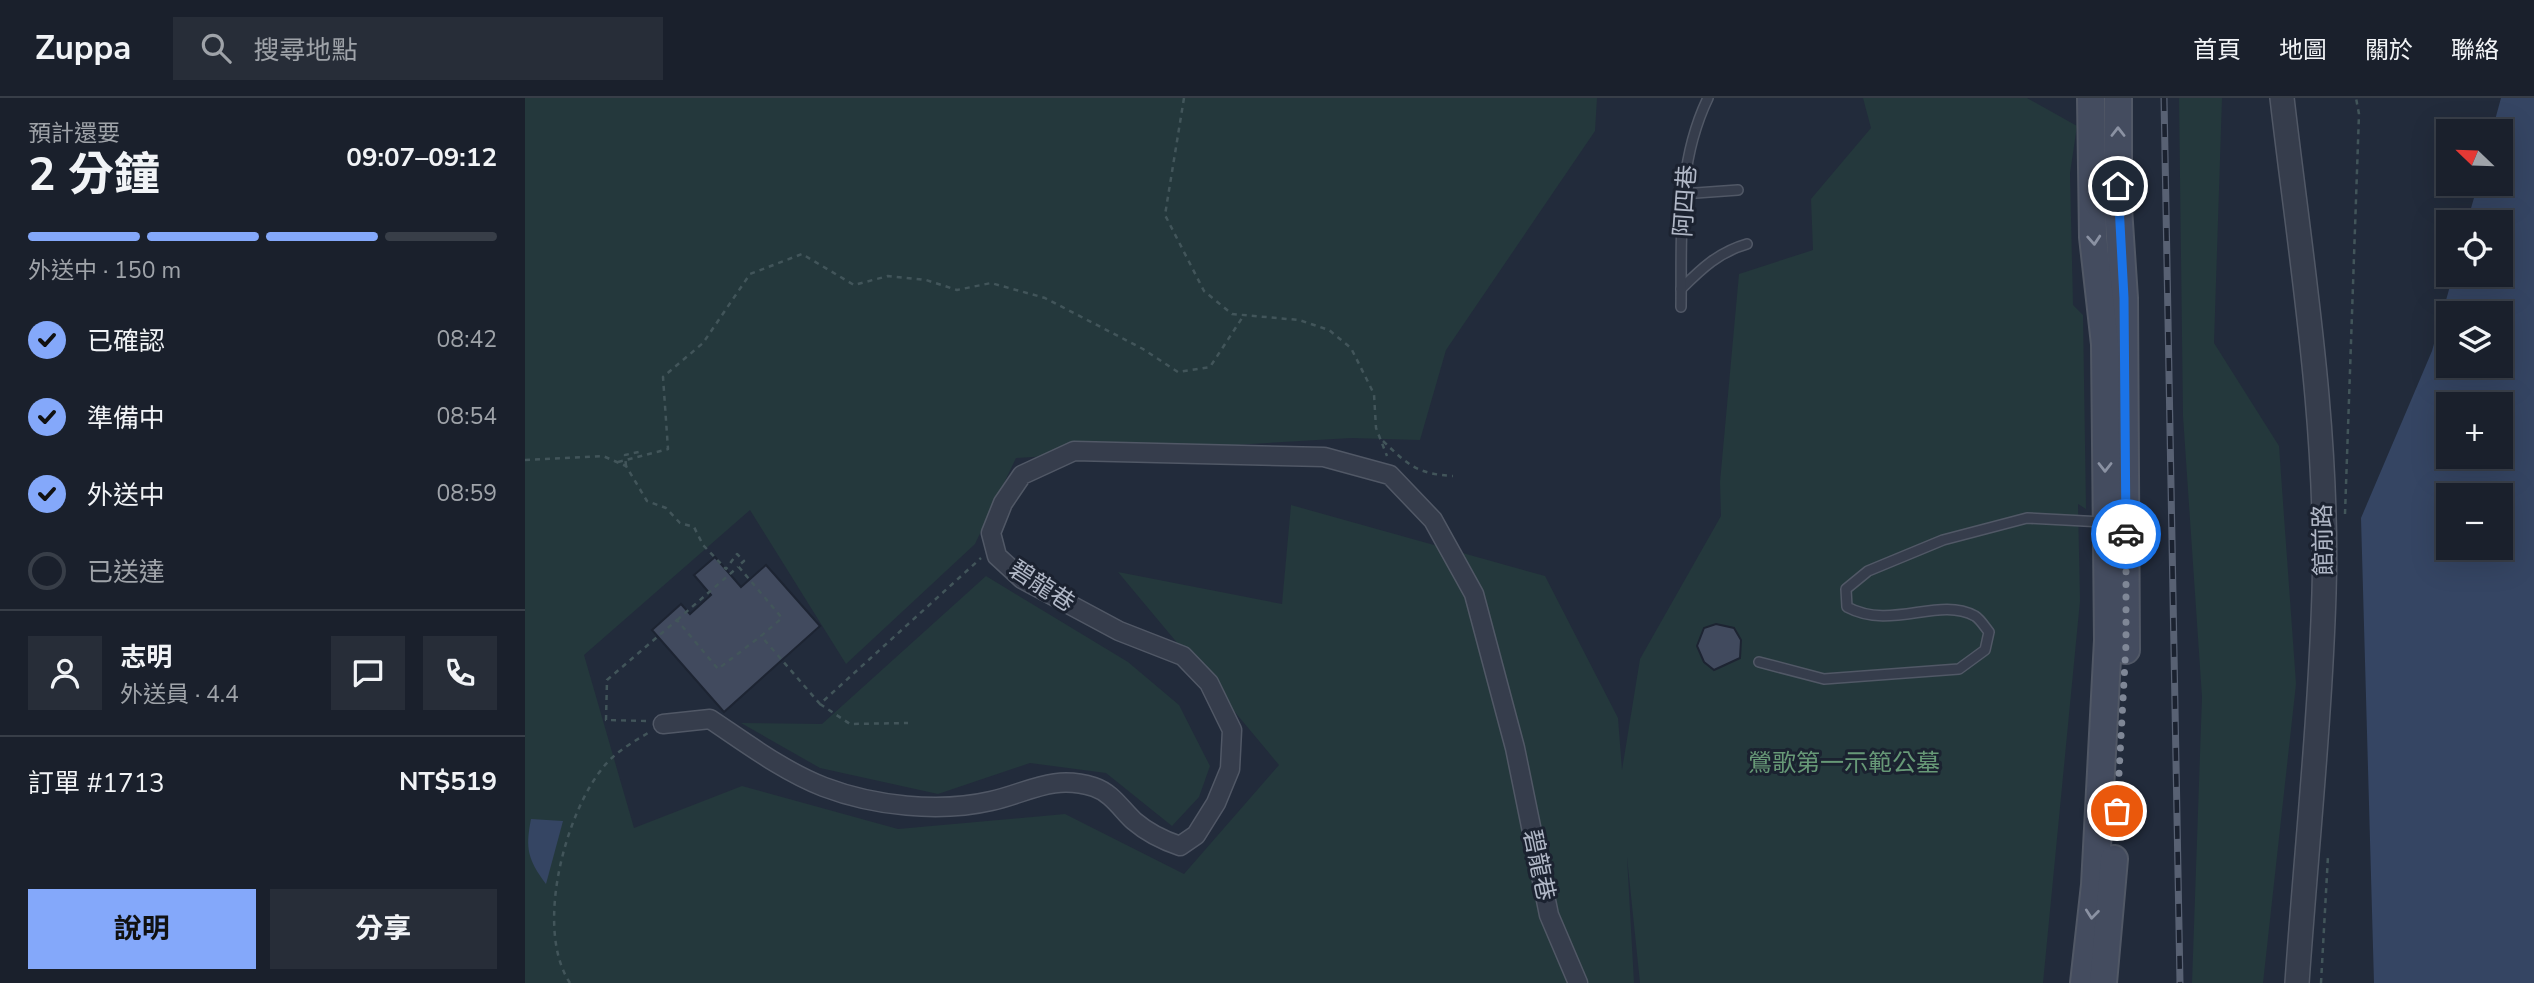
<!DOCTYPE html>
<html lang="zh-TW">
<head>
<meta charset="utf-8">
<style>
	:root { --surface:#1a202c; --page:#272d38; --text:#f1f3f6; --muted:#9fa3a9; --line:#383e48; --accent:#84a8fa }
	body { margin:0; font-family:"Nunito Sans","Noto Sans TC",sans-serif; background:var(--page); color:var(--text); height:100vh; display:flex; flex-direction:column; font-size:26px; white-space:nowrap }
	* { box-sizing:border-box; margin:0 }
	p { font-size:23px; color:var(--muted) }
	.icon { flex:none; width:38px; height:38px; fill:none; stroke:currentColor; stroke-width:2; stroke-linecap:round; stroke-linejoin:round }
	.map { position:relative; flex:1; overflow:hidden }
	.drawer { display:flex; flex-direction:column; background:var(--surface); width:525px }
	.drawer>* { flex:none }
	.needle { width:46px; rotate:293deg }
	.fabs { position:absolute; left:1911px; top:21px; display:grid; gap:14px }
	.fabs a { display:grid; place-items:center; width:77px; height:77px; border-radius:0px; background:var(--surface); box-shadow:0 7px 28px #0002,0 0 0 2px var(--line); font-size:35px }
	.pin { position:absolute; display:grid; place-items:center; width:60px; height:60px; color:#fff; margin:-30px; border:4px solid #fff; border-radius:50%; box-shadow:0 2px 7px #0007 }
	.courier { position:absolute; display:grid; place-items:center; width:70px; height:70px; margin:-35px; border:5px solid #1a73e8; border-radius:50%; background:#fff; color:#222; box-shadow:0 2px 9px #0007 }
	.summary em { font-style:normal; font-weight:700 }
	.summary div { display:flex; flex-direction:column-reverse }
	.summary { display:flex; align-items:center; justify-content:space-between; height:119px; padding:0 28px }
	h1 { font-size:46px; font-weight:700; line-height:52px }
	.bar { display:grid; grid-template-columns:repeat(4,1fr); gap:10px 7px; align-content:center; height:84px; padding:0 28px }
	.bar i { height:9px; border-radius:5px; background:var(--line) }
	.bar .active { background:var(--accent) }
	.bar p { grid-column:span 4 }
	.line { display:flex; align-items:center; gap:18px; padding:0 28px; border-top:2px solid var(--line) }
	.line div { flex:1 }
	.round { display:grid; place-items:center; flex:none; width:74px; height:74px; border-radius:0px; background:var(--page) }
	ol { padding:0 28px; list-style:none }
	li { display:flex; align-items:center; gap:21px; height:77px }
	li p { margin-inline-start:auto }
	li .icon { padding:7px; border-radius:50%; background:var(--accent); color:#111; stroke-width:4 }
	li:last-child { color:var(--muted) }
	li i { width:38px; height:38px; border:4px solid var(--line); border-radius:50% }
	.action { display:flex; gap:14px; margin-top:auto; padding:14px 28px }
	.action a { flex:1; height:80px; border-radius:0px; background:var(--accent); color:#111; font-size:28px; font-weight:700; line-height:80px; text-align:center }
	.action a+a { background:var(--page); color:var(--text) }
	header { display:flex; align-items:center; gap:42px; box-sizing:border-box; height:98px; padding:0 35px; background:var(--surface); border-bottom:2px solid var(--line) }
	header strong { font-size:33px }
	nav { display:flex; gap:38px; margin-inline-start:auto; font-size:24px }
	.search { width:490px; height:63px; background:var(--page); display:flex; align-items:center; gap:18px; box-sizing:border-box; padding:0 24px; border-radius:0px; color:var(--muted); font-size:26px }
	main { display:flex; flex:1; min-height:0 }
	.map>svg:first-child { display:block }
	.green { fill:#24383c }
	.water { fill:#354563; fill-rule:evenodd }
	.building { fill:#414a5e; stroke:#1d2432; stroke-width:2 }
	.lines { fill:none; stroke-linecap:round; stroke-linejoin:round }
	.service-casing { stroke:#515866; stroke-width:12 }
	.minor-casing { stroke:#515866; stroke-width:21 }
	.tertiary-casing { stroke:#515866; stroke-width:26 }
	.secondary-casing { stroke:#515866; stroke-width:30 }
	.path { stroke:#42555a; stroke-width:2.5; stroke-dasharray:5 5; stroke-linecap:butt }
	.service { stroke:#363d4c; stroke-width:9 }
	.minor { stroke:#363d4c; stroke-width:18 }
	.tertiary { stroke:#363d4c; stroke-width:23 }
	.secondary { stroke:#444c5f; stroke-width:26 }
	.rail-casing { stroke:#586173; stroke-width:7 }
	.rail { stroke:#1b2230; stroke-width:4.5; stroke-dasharray:13; stroke-linecap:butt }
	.oneway { stroke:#8b92a3 }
	.done { stroke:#7f8796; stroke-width:7; stroke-dasharray:0 12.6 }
	.route { stroke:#1a73e8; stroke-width:9 }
	.labels { text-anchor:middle; stroke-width:6; stroke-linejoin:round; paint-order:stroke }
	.street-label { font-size:24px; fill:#b1b8c7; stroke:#1b2230 }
	.park-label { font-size:24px; fill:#679977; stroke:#1b2230 }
</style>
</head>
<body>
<header>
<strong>Zuppa</strong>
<div class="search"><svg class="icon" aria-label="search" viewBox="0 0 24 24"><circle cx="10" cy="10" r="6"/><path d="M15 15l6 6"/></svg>搜尋地點</div>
<nav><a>首頁</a><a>地圖</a><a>關於</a><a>聯絡</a></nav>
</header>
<main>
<section class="drawer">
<div class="summary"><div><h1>2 分鐘</h1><p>預計還要</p></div><em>09:07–09:12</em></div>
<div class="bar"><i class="active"></i><i class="active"></i><i class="active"></i><i></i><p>外送中 · 150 m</p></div>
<ol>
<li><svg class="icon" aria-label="check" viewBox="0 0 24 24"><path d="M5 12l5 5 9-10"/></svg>已確認<p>08:42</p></li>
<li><svg class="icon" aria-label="check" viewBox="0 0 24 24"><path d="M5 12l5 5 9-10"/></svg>準備中<p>08:54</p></li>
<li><svg class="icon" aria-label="check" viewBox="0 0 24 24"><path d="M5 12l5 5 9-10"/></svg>外送中<p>08:59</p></li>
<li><i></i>已送達</li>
</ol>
<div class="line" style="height:126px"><a class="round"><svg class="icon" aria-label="person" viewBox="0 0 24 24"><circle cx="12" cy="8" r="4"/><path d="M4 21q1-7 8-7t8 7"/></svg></a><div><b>志明</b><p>外送員 · 4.4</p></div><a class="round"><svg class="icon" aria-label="chat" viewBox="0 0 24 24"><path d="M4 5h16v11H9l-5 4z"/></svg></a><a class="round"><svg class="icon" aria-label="phone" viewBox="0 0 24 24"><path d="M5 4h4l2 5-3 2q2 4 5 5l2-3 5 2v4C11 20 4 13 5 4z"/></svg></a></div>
<div class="line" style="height:91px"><div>訂單 #1713</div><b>NT$519</b></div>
<div class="action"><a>說明</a><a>分享</a></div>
</section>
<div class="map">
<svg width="2009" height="885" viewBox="0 0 2009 885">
	<rect width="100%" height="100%" fill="#222b3b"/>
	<g class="green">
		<path d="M0,0h1072l-2,33 -149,219 -26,90 -69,-2 -335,20 -41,86 -129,120 -96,-154 -166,145 50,173 108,-42 156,43 167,-15 119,60 95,-109 -161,-193 164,32 9,-99 254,71 73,142 4,52 18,-111 81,-143 -1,-34 19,-208 74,-24 -2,-51 60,-71 -8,-30h164l50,28 -7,47 3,132 10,10 3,194 -8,-5 2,97 -37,382h-403l-13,-126 7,126h-1109z"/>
		<path d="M1654,0h43l-8,245 65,103 17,238 -33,299h-71l10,-286 -19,-281z"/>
		<path d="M461,478l142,86 51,43 31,61 -11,31 -27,29 -66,-53 -76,-10 -92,31 -118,-26 -79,-45 81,1z"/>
	</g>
	<g class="water">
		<path d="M1976,0h33v885h-160l-13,-465 71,-167 21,-76h48v-53h-34l11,-38h23v-53h-9zM1923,215h53v53h-53zM1923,306h53v53h-53zM1923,397h53v53h-53z"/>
		<path d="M6,721l32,2 -17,63c-18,-24 -21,-35 -15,-65z"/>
	</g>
	<g class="building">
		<path d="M190,459l26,30 25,-22 54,61 -96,86 -72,-82 29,-26 9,10 21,-19 -17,-20z"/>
		<path d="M1191,526l18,4 7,12 -1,18 -26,12 -10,-8 -7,-16 7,-18z"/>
	</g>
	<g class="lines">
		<defs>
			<g id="service">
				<path d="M1157,96l56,-4"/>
				<path d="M1156,191c21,-21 38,-37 66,-45"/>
				<path d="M1156,209c1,-72 -5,-143 27,-209"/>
				<path d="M1234,564l65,17 135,-10 26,-19 4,-18c-4,-5 -9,-13 -14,-16 -37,-20 -83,15 -128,-9l-1,-18 22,-18 75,-31 84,-22 76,4"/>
			</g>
			<path id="minor" d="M138,626l47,-5c36,24 73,52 114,68 50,19 115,26 167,14 37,-8 61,-27 103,-14 18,6 27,22 40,34 14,12 28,19 46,25l16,-11 20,-32 14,-34 2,-39 -23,-47 -26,-27 -64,-25 -97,-52 -25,-23 -6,-23 12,-30 19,-28 52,-24 250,6 66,18 43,45 41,74 41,154 34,167 29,68"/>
			<path id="tertiary" d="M1757,0c19,163 47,330 42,495 -4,130 -18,260 -27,390"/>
			<g id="secondary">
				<path d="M1593,0v110l6,90 2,352"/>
				<path d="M1559,885l11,-98 13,-245 -3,-296 -12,-107 -2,-139"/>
				<path d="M1578,885l11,-124"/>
			</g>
		</defs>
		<use href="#service" class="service-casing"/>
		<use href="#minor" class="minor-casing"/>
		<use href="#tertiary" class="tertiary-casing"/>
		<use href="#secondary" class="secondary-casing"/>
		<g class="path">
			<path d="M659,0l-19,117 39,76 28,23 67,6 30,10 22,18 23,46 2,34 11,28"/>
			<path d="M858,343c25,24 34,33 70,35"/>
			<path d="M0,362l78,-4 23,10 21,35 19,7 14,15 14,4 9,18 23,24 11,-15 7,7 -6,5 44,52 -21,18 59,68 161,-146"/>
			<path d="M93,364l50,-13 -5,-72 40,-34 47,-69 52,-20 52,31 34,-9 38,4 31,10 34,-7 54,15 98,51 35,23 32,-5 34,-52"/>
			<path d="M101,368l-1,-11 18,-4"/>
			<path d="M1820,416l14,-400 -3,-16"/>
			<path d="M152,522l61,-53"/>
			<path d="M295,606l30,20 58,-1"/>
			<path d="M121,623l-40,-1 1,-40 70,-60 41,49 43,-33"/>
			<path d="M45,885c-36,-54 -5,-171 35,-218 12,-14 28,-23 43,-32"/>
			<path d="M1796,885l7,-127"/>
		</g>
		<use href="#service" class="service"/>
		<use href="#minor" class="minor"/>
		<use href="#tertiary" class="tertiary"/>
		<use href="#secondary" class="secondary"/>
		<defs>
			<path id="rail" d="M1639,0l16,885"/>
		</defs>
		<use href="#rail" class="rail-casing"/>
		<use href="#rail" class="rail"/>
	</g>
	<defs><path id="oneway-chevron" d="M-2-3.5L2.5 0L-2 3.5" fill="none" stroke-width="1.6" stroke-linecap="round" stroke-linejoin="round" transform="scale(1.75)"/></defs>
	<g class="oneway">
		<use href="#oneway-chevron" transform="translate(1593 34) rotate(-90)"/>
		<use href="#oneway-chevron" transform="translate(1569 142) rotate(86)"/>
		<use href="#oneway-chevron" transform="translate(1580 369) rotate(90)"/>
		<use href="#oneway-chevron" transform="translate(1567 816) rotate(96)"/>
	</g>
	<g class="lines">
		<path class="done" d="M1592,713l9,-167v-110"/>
		<path class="route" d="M1593,88l6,112 2,236"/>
	</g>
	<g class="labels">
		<g class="street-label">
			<text transform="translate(1160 103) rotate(-86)" y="8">阿四巷</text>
			<text transform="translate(1798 442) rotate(-91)" y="8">館前路</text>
			<text transform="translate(517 488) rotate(33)" y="8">碧龍巷</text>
			<text transform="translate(1014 767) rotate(78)" y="8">碧龍巷</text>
		</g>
		<g class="park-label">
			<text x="1319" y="673">鶯歌第一示範公墓</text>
		</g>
	</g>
</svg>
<div class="fabs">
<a><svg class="needle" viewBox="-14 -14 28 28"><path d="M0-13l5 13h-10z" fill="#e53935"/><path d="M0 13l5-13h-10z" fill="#9fa3a9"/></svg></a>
<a><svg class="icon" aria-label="locate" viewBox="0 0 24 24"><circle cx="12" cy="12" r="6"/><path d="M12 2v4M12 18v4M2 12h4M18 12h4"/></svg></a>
<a><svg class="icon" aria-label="layers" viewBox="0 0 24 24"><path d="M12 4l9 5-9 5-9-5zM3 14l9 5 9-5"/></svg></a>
<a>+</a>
<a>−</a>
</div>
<div class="pin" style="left:1592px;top:713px;background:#ea580c"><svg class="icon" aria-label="bag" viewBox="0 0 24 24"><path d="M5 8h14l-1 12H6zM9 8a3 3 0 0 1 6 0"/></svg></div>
<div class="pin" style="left:1593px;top:88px;background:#1f2937"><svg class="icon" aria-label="home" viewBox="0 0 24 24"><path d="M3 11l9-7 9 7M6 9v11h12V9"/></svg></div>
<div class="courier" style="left:1601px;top:436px"><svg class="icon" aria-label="car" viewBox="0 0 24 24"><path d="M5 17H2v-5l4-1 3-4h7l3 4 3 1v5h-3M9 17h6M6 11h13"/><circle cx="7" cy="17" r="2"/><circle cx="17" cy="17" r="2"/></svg></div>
</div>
</main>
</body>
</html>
